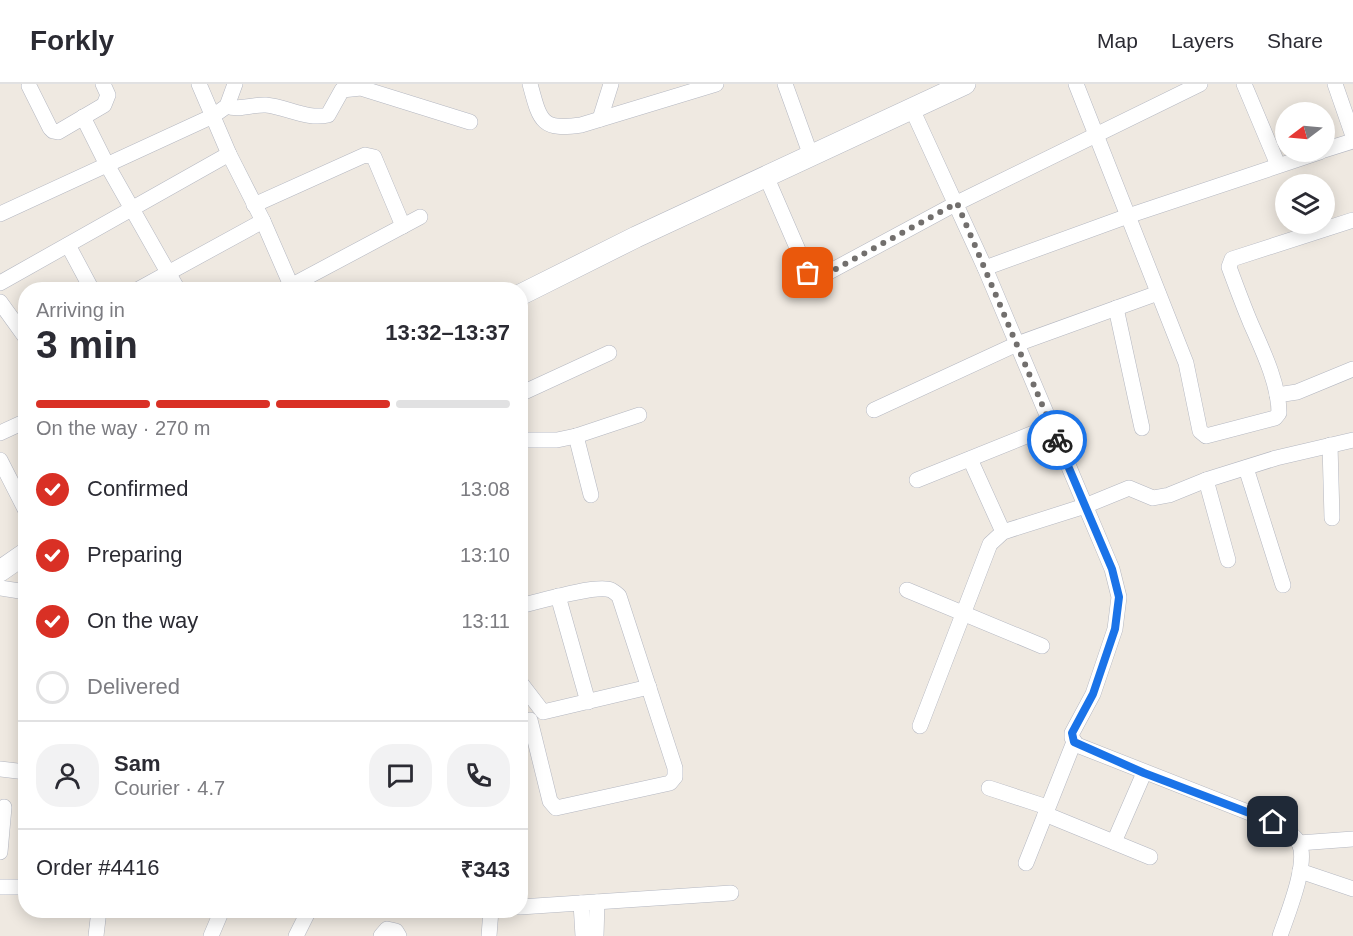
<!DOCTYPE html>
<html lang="en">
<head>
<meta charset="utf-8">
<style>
	:root { --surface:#fff; --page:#f2f2f3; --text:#2b2b33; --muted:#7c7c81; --line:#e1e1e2; --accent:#d93025 }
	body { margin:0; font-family:Helvetica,sans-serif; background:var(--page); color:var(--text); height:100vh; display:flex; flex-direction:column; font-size:22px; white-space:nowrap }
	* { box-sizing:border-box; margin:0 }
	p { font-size:20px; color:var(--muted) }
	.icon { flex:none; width:33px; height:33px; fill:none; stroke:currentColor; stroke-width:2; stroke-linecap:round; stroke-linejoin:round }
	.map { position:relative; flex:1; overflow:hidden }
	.drawer { position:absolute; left:18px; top:198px; width:510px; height:636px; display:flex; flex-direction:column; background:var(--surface); border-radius:24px; box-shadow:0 3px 15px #0003 }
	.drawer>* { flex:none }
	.needle { width:39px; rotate:254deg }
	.tools { position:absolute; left:1275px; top:18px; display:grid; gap:12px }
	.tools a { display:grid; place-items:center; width:60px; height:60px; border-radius:50%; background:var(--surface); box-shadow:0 3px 15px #0003; font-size:30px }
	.pin { position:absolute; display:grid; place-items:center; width:51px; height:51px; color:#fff; margin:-26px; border-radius:12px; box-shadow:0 3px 9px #0006 }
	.courier { position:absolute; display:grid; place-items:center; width:60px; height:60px; margin:-30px; border:4px solid #1a73e8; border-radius:50%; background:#fff; color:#222; box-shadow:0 2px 8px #0007 }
	.head em { font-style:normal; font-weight:600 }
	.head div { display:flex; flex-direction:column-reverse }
	.head { display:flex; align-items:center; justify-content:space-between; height:102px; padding:0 18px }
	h1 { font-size:39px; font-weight:600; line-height:45px }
	.bar { display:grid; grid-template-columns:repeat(4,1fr); gap:9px 6px; align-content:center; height:72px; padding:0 18px }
	.bar i { height:8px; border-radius:4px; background:var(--line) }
	.bar .on { background:var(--accent) }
	.bar p { grid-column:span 4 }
	.line { display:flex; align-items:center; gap:15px; padding:0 18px; border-top:2px solid var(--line) }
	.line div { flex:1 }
	.round { display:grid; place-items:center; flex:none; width:63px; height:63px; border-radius:24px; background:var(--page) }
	ol { padding:0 18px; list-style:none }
	li { display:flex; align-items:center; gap:18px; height:66px }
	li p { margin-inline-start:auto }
	li .icon { padding:6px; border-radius:50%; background:var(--accent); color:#fff; stroke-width:4 }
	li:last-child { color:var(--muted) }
	li i { width:33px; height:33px; border:3px solid var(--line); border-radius:50% }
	header { display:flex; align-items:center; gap:36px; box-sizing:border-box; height:84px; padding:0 30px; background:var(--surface); border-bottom:2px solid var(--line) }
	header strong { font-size:28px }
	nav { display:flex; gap:33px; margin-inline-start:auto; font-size:21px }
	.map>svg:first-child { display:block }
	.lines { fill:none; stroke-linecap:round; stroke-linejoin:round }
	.minor-casing { stroke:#b4b7c1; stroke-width:16 }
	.secondary-casing { stroke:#b4b7c1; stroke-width:22 }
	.minor { stroke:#fff; stroke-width:15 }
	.secondary { stroke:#fff; stroke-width:21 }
	.done { stroke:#726f6d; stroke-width:6; stroke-dasharray:0 10.8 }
	.route { stroke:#1a73e8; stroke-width:8 }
</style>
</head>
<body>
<header>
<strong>Forkly</strong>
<nav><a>Map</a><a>Layers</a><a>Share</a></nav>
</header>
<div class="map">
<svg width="1353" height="852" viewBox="0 0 1353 852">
	<rect width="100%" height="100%" fill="#efe9e1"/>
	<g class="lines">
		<defs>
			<g id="minor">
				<path d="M199,0l30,70 34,67 30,69"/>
				<path d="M530,0c10,37 11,47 51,41l135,-41"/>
				<path d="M785,0l26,72"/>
				<path d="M1076,0l110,279 14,68 6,5 69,-18 4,-5c0,-29 -17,-64 -28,-89 -8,-19 -15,-38 -22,-57l3,-8 121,-39"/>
				<path d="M1244,0l34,81"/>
				<path d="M1335,0l18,52"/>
				<path d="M29,2l21,42 3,3 5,1 46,-27 4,-10 -5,-11"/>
				<path d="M227,22c12,5 26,-2 39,-1 21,2 41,15 62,10l14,-25 19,-2 109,34"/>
				<path d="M912,25l73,159 127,301 7,28 -4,32 -22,65 -21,39v5l5,7 196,77c9,6 21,12 26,21 10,20 -12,72 -19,93"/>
				<path d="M83,33l23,46 72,127"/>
				<path d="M600,35l11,-35"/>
				<path d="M1324,66l29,-9"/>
				<path d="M766,92l42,97 4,5 4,1 141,-76 243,-119"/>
				<path d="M254,121l111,-50 9,2 29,69"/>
				<path d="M0,130l213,-98 14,-10 8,-22"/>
				<path d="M68,161l24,45"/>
				<path d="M985,184l143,-52 192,-64"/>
				<path d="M0,199l229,-129"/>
				<path d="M137,206l126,-69"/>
				<path d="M283,206l137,-73"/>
				<path d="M0,218l26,36"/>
				<path d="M1116,224l26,120"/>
				<path d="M520,310l89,-41"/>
				<path d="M1277,311l20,-3 56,-23"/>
				<path d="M874,326l143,-66 141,-51"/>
				<path d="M0,349l26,-12"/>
				<path d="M576,352l15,59"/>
				<path d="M520,356h37l19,-4 63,-21"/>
				<path d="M1330,361l2,73"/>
				<path d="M970,375l33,73"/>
				<path d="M0,376l26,51"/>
				<path d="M1246,384l37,117"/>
				<path d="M917,396l134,-54"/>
				<path d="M1206,396l22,80"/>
				<path d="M0,504l26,4"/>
				<path d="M907,506l135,56"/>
				<path d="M558,512l30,106"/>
				<path d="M520,522c17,-4 76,-22 91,-16 1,0 7,5 8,6l56,172v9l-5,6 -114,25 -6,-7 -20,-81"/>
				<path d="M520,598l23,30 106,-25"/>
				<path d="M920,642l70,-182 13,-12 82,-26 44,-18 24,10 16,-3 37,-15 70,-22 77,-18"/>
				<path d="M0,685l26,3"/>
				<path d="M989,704l58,19"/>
				<path d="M1045,730l105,43"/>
				<path d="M1114,758l30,-69"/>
				<path d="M1299,759l54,-4"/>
				<path d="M0,768l4,-45"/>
				<path d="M1026,779l48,-121"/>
				<path d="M1300,787l53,18"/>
				<path d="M0,803h26"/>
				<path d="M581,819l2,33"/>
				<path d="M520,823l211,-14"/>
				<path d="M96,852l3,-26"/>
				<path d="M211,852l11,-26"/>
				<path d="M296,852l13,-26"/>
				<path d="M381,852l6,-7 9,2 3,5"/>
				<path d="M489,852l2,-26"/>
				<path d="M596,852l1,-34"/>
			</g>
			<g id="secondary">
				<path d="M520,211l116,-58 329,-153"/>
				<path d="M0,487l26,-18"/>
			</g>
		</defs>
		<use href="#minor" class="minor-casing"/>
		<use href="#secondary" class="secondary-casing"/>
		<use href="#minor" class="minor"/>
		<use href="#secondary" class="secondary"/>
	</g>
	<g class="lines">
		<path class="done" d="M808,189l4,5 9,-1 136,-74 100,237"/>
		<path class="route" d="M1057,356l55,129 7,28 -4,32 -22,65 -21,39 2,9 70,31 129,49"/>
	</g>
</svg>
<div class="tools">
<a><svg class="needle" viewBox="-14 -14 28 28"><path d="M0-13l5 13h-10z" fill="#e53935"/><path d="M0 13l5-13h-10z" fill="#7c7c81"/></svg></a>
<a><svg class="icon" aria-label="layers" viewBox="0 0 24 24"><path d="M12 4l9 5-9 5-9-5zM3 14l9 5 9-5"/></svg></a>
</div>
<div class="pin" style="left:808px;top:189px;background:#ea580c"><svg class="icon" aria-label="bag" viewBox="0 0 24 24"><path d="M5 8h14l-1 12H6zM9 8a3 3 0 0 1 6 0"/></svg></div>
<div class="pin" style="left:1273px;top:738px;background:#1f2937"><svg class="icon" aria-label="home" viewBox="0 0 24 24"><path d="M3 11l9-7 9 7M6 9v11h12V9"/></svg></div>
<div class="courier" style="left:1057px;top:356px"><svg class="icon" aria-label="bike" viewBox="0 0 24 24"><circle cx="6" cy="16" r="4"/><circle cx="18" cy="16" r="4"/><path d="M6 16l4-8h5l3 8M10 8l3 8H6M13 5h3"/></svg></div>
<section class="drawer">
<div class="head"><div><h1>3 min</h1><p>Arriving in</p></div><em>13:32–13:37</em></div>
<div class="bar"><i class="on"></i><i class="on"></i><i class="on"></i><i></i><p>On the way · 270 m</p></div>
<ol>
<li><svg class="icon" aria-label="check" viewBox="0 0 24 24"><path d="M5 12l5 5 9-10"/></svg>Confirmed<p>13:08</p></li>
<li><svg class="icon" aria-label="check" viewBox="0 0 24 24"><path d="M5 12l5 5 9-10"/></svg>Preparing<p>13:10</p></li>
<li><svg class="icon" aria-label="check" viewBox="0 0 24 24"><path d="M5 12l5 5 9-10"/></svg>On the way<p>13:11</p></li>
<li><i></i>Delivered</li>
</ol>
<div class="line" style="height:108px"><a class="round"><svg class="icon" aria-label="person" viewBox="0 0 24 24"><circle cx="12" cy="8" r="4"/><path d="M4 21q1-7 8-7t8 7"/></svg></a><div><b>Sam</b><p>Courier · 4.7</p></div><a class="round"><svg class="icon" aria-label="chat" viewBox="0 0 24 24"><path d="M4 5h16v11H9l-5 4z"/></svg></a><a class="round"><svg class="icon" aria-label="phone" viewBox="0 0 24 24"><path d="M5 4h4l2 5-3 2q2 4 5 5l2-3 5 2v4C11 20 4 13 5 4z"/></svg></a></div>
<div class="line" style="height:78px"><div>Order #4416</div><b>₹343</b></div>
</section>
</div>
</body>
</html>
